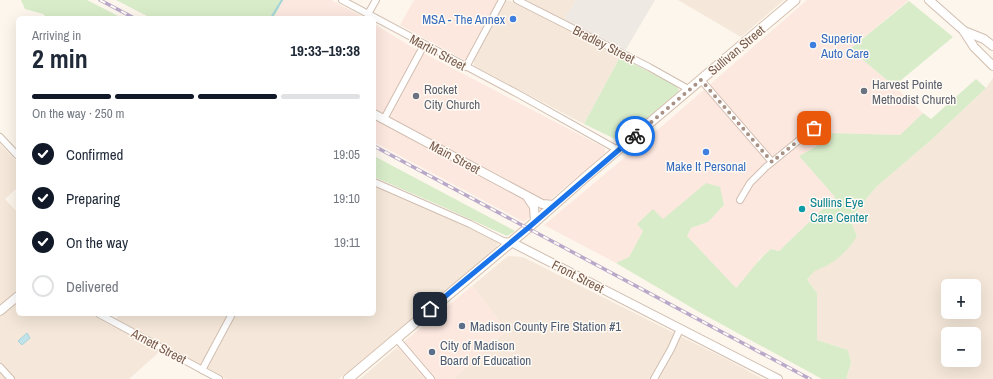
<!DOCTYPE html>
<html lang="en">
<head>
<meta charset="utf-8">
<style>
	:root { --surface:#fff; --page:#f2f2f3; --text:#1f2937; --muted:#747a83; --line:#e0e1e3; --accent:#111827 }
	body { margin:0; font-family:"Archivo Narrow",sans-serif; background:var(--page); color:var(--text); height:100vh; display:flex; flex-direction:column; font-size:15px; white-space:nowrap }
	* { box-sizing:border-box; margin:0 }
	p { font-size:13px; color:var(--muted) }
	.icon { flex:none; width:22px; height:22px; fill:none; stroke:currentColor; stroke-width:2; stroke-linecap:round; stroke-linejoin:round }
	.map { position:relative; flex:1; overflow:hidden }
	.panel { position:absolute; left:16px; top:16px; width:360px; height:300px; display:flex; flex-direction:column; background:var(--surface); border-radius:6px; box-shadow:0 4px 16px #0002 }
	.panel>* { flex:none }
	.fabs { position:absolute; left:941px; top:279px; display:grid; gap:8px }
	.fabs a { display:grid; place-items:center; width:40px; height:40px; border-radius:6px; background:var(--surface); box-shadow:0 4px 16px #0002; font-size:20px }
	.pin { position:absolute; display:grid; place-items:center; width:34px; height:34px; color:#fff; margin:-17px; border-radius:8px; box-shadow:0 2px 6px #0006 }
	.courier { position:absolute; display:grid; place-items:center; width:40px; height:40px; margin:-20px; border:3px solid #1a73e8; border-radius:50%; background:#fff; color:#222; box-shadow:0 1px 5px #0007 }
	.overview em { font-style:normal; font-weight:700 }
	.overview div { display:flex; flex-direction:column-reverse }
	.overview { display:flex; align-items:center; justify-content:space-between; height:68px; padding:0 16px }
	h1 { font-size:26px; font-weight:700; line-height:30px }
	.bar { display:grid; grid-template-columns:repeat(4,1fr); gap:6px 4px; align-content:center; height:48px; padding:0 16px }
	.bar i { height:5px; border-radius:3px; background:var(--line) }
	.bar .active { background:var(--accent) }
	.bar p { grid-column:span 4 }
	ol { padding:0 16px; list-style:none }
	li { display:flex; align-items:center; gap:12px; height:44px }
	li p { margin-inline-start:auto }
	li .icon { padding:4px; border-radius:50%; background:var(--accent); color:#fff; stroke-width:4 }
	li:last-child { color:var(--muted) }
	li i { width:22px; height:22px; border:2px solid var(--line); border-radius:50% }
	.map>svg:first-child { display:block }
	.residential { fill:#f5e8da; fill-rule:evenodd }
	.commercial { fill:#fde8e0 }
	.industrial { fill:#efe9e4 }
	.green { fill:#d8ecc9 }
	.water { fill:#bfe3e8; stroke:#a5d3da }
	.lines { fill:none; stroke-linecap:round; stroke-linejoin:round }
	.stream { stroke:#a5d3da; stroke-width:2 }
	.minor-casing { stroke:#d1beb0; stroke-width:8 }
	.tertiary-casing { stroke:#d1beb0; stroke-width:10 }
	.secondary-casing { stroke:#d6c0b0; stroke-width:11 }
	.minor { stroke:#fff; stroke-width:6 }
	.tertiary { stroke:#fff; stroke-width:8 }
	.secondary { stroke:#fff; stroke-width:9 }
	.rail-casing { stroke:#b9a8c9; stroke-width:3.5 }
	.rail { stroke:#fffaf3; stroke-width:2; stroke-dasharray:6; stroke-linecap:butt }
	.done { stroke:#a89285; stroke-width:4; stroke-dasharray:0 7.2 }
	.route { stroke:#1a73e8; stroke-width:5 }
	.shop-dot { fill:#3f7fe0; stroke:#fffaf3; stroke-width:1.5 }
	.worship-dot { fill:#6b7280; stroke:#fffaf3; stroke-width:1.5 }
	.culture-dot { fill:#0f9aa8; stroke:#fffaf3; stroke-width:1.5 }
	.service-dot { fill:#5c6f8a; stroke:#fffaf3; stroke-width:1.5 }
	.labels { text-anchor:middle; stroke-width:3; stroke-linejoin:round; paint-order:stroke }
	.shop-label { font-size:13px; fill:#366cbe; stroke:#fffaf3; text-anchor:end }
	.street-label { font-size:13px; fill:#7a5c4d; stroke:#fffaf3 }
	.worship-label { font-size:13px; fill:#5b616d; stroke:#fffaf3; text-anchor:start }
	.culture-label { font-size:13px; fill:#0d838f; stroke:#fffaf3; text-anchor:start }
	.service-label { font-size:13px; fill:#4e5e75; stroke:#fffaf3; text-anchor:start }
</style>
</head>
<body>
<div class="map">
<svg width="993" height="379" viewBox="0 0 993 379">
	<rect width="100%" height="100%" fill="#fdf6ec"/>
	<g class="residential">
		<path d="M506,0l5,1 109,56 -36,67 -110,-58v-6l30,-58z"/>
		<path d="M527,0h49l-13,21z"/>
		<path d="M678,0h106l-43,37z"/>
		<path d="M993,78v301h-147l5,-15 -3,-14 -31,-10v-47l-10,-13 8,-10 12,-5 30,-29 -7,-17 26,-32 54,-46 56,-53zM948,286h26v26h-26zM948,334h26v26h-26z"/>
		<path d="M0,144l18,19v24l-13,12 13,14v101h73l21,12 7,-12h255v-132l126,58 -4,8 -157,131h-113l-64,-35 -5,10 -28,25h-129z"/>
		<path d="M508,256l15,1 211,106 29,16h-310l54,-49 -35,-44z"/>
		<path d="M395,349l5,1 24,29h-64z"/>
	</g>
	<g class="commercial">
		<path d="M283,0h48l34,18h-91z"/>
		<path d="M414,0h83l1,1 -32,60 -66,-36z"/>
		<path d="M807,0h102l-59,49 44,37 29,27 -23,22 -71,-2 -12,13 -18,10 36,41 -56,54 -8,-2 -12,10 -9,14 -15,15 -48,-52 4,-8 17,-6 -2,-39 -43,37 -10,-10 -10,21 -14,26 -13,6 -72,-38 117,-98z"/>
		<path d="M374,24l38,23 193,101v5l-81,69 -150,-80z"/>
		<path d="M472,286l35,44 -54,49h-29l-24,-29 -5,-1z"/>
	</g>
	<path class="industrial" d="M576,0h79l-30,51 -62,-30z"/>
	<g class="green">
		<path d="M21,0h66l35,18h-75l-4,-4 -18,-5z"/>
		<path d="M116,0h167l-9,18h-123z"/>
		<path d="M909,1l44,36 -59,49 -44,-37z"/>
		<path d="M620,57l57,29 2,5 -56,48 -6,1 -33,-16z"/>
		<path d="M976,79l10,9 -56,53 -54,46 -26,32 7,17c-7,12 -17,22 -29,29 -12,6 -12,3 -21,15l10,13v47l31,10 3,13 -5,16h-24l-123,-67 -83,-49 13,-6 14,-26 -6,-7 16,-15 10,10 43,-36 14,4 4,18 -16,17 -17,6 -4,8 49,52c12,-13 21,-28 35,-39l8,2 56,-54 -36,-41 18,-10 12,-13 71,2 23,-22 8,6z"/>
		<path d="M374,156l141,75 -8,5 -66,-30 -67,-29z"/>
	</g>
	<path class="water" d="M27,333l3,5 -8,7 -4,-4z"/>
	<g class="lines">
		<path class="stream" d="M271,18l11,-18"/>
		<defs>
			<g id="minor">
				<path d="M342,0l178,95 98,55"/>
				<path d="M517,0l132,67 41,23"/>
				<path d="M368,14l8,-14"/>
				<path d="M466,67l36,-67"/>
				<path d="M701,80l71,82"/>
				<path d="M384,119l40,-74"/>
				<path d="M0,137l18,19"/>
				<path d="M374,182l96,42 33,17 8,1"/>
				<path d="M740,200l10,-17 16,-16 48,-39"/>
				<path d="M99,314l120,65"/>
				<path d="M396,338l35,41"/>
				<path d="M0,367l11,12"/>
				<path d="M202,370l30,-56"/>
				<path d="M654,379l17,-30 9,-20"/>
			</g>
			<g id="tertiary">
				<path d="M929,0l34,30 11,17 19,19"/>
				<path d="M964,31l20,8 9,7"/>
				<path d="M374,114l168,90 12,1"/>
				<path d="M528,198l6,9 1,15"/>
				<path d="M511,242l267,137"/>
				<path d="M0,311l18,-15"/>
			</g>
			<path id="secondary" d="M348,379l180,-151 60,-53 207,-175"/>
		</defs>
		<use href="#minor" class="minor-casing"/>
		<use href="#tertiary" class="tertiary-casing"/>
		<use href="#secondary" class="secondary-casing"/>
		<use href="#minor" class="minor"/>
		<use href="#tertiary" class="tertiary"/>
		<use href="#secondary" class="secondary"/>
		<defs>
			<g id="rail">
				<path d="M100,0l34,18"/>
				<path d="M374,146l436,233"/>
			</g>
		</defs>
		<use href="#rail" class="rail-casing"/>
		<use href="#rail" class="rail"/>
	</g>
	<g class="lines">
		<path class="done" d="M635,136l66,-56 71,82 42,-34"/>
		<path class="route" d="M430,309l98,-81 107,-92"/>
	</g>
	<g class="shop-dot">
		<circle cx="513" cy="19" r="4"/>
		<circle cx="813" cy="45" r="4"/>
		<circle cx="706" cy="152" r="4"/>
	</g>
	<g class="worship-dot">
		<circle cx="864" cy="91" r="4"/>
		<circle cx="416" cy="96" r="4"/>
	</g>
	<circle class="culture-dot" cx="802" cy="209" r="4"/>
	<g class="service-dot">
		<circle cx="462" cy="326" r="4"/>
		<circle cx="432" cy="352" r="4"/>
	</g>
	<g class="labels">
		<g class="shop-label">
			<text x="505" y="24">MSA - The Annex</text>
			<text x="821" y="43" text-anchor="start">Superior<tspan x="821" dy="15">Auto Care</tspan></text>
			<text x="706" y="171" text-anchor="middle">Make It Personal</text>
		</g>
		<g class="street-label">
			<text transform="translate(604 44) rotate(27)" y="5">Bradley Street</text>
			<text transform="translate(736 50) rotate(-40)" y="5">Sullivan Street</text>
			<text transform="translate(438 52) rotate(28)" y="5">Martin Street</text>
			<text transform="translate(455 157) rotate(28)" y="5">Main Street</text>
			<text transform="translate(578 276) rotate(27)" y="5">Front Street</text>
			<text transform="translate(159 346) rotate(28)" y="5">Arnett Street</text>
		</g>
		<g class="worship-label">
			<text x="872" y="89">Harvest Pointe<tspan x="872" dy="15">Methodist Church</tspan></text>
			<text x="424" y="94">Rocket<tspan x="424" dy="15">City Church</tspan></text>
		</g>
		<g class="culture-label">
			<text x="810" y="207">Sullins Eye<tspan x="810" dy="15">Care Center</tspan></text>
		</g>
		<g class="service-label">
			<text x="470" y="331">Madison County Fire Station #1</text>
			<text x="440" y="350">City of Madison<tspan x="440" dy="15">Board of Education</tspan></text>
		</g>
	</g>
</svg>
<div class="fabs">
<a>+</a>
<a>−</a>
</div>
<div class="pin" style="left:814px;top:128px;background:#ea580c"><svg class="icon" aria-label="bag" viewBox="0 0 24 24"><path d="M5 8h14l-1 12H6zM9 8a3 3 0 0 1 6 0"/></svg></div>
<div class="pin" style="left:430px;top:309px;background:#1f2937"><svg class="icon" aria-label="home" viewBox="0 0 24 24"><path d="M3 11l9-7 9 7M6 9v11h12V9"/></svg></div>
<div class="courier" style="left:635px;top:136px"><svg class="icon" aria-label="bike" viewBox="0 0 24 24"><circle cx="6" cy="16" r="4"/><circle cx="18" cy="16" r="4"/><path d="M6 16l4-8h5l3 8M10 8l3 8H6M13 5h3"/></svg></div>
<section class="panel">
<div class="overview"><div><h1>2 min</h1><p>Arriving in</p></div><em>19:33–19:38</em></div>
<div class="bar"><i class="active"></i><i class="active"></i><i class="active"></i><i></i><p>On the way · 250 m</p></div>
<ol>
<li><svg class="icon" aria-label="check" viewBox="0 0 24 24"><path d="M5 12l5 5 9-10"/></svg>Confirmed<p>19:05</p></li>
<li><svg class="icon" aria-label="check" viewBox="0 0 24 24"><path d="M5 12l5 5 9-10"/></svg>Preparing<p>19:10</p></li>
<li><svg class="icon" aria-label="check" viewBox="0 0 24 24"><path d="M5 12l5 5 9-10"/></svg>On the way<p>19:11</p></li>
<li><i></i>Delivered</li>
</ol>
</section>
</div>
</body>
</html>
